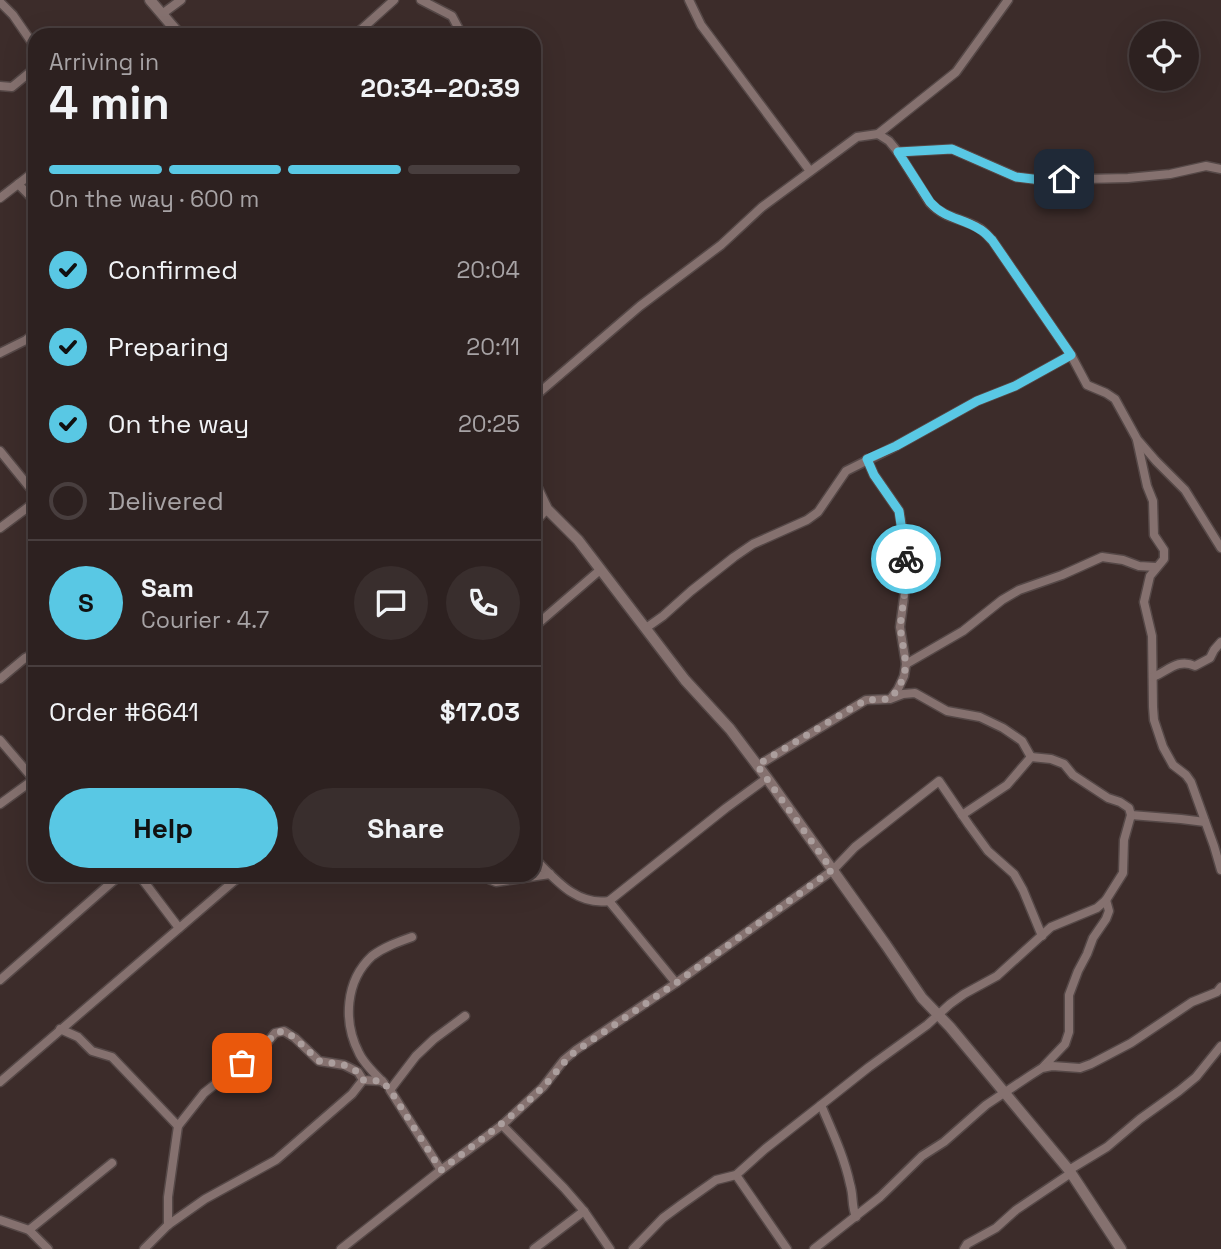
<!DOCTYPE html>
<html lang="en">
<head>
<meta charset="utf-8">
<style>
	:root { --surface:#2d2120; --page:#392e2d; --text:#f1f3f6; --muted:#a7a3a5; --line:#483e3e; --accent:#59c8e4 }
	body { margin:0; font-family:"Space Grotesk",sans-serif; background:var(--page); color:var(--text); height:100vh; display:flex; flex-direction:column; font-size:26px; white-space:nowrap }
	* { box-sizing:border-box; margin:0 }
	p { font-size:23px; color:var(--muted) }
	.icon { flex:none; width:38px; height:38px; fill:none; stroke:currentColor; stroke-width:2; stroke-linecap:round; stroke-linejoin:round }
	.map { position:relative; flex:1; overflow:hidden }
	.sheet { position:absolute; left:28px; top:28px; width:513px; height:854px; display:flex; flex-direction:column; background:var(--surface); border-radius:21px; box-shadow:0 7px 28px #0002,0 0 0 2px var(--line) }
	.sheet>* { flex:none }
	.controls { position:absolute; left:1129px; top:21px; display:grid; gap:14px }
	.controls a { display:grid; place-items:center; width:70px; height:70px; border-radius:50%; background:var(--surface); box-shadow:0 7px 28px #0002,0 0 0 2px var(--line); font-size:35px }
	.pin { position:absolute; display:grid; place-items:center; width:60px; height:60px; color:#fff; margin:-30px; border-radius:14px; box-shadow:0 4px 10px #0006 }
	.courier { position:absolute; display:grid; place-items:center; width:70px; height:70px; margin:-35px; border:5px solid #59c8e4; border-radius:50%; background:#fff; color:#222; box-shadow:0 2px 9px #0007 }
	.overview em { font-style:normal; font-weight:700 }
	.overview div { display:flex; flex-direction:column-reverse }
	.overview { display:flex; align-items:center; justify-content:space-between; height:119px; padding:0 21px }
	h1 { font-size:46px; font-weight:700; line-height:52px }
	.bar { display:grid; grid-template-columns:repeat(4,1fr); gap:10px 7px; align-content:center; height:84px; padding:0 21px }
	.bar i { height:9px; border-radius:5px; background:var(--line) }
	.bar .selected { background:var(--accent) }
	.bar p { grid-column:span 4 }
	.line { display:flex; align-items:center; gap:18px; padding:0 21px; border-top:2px solid var(--line) }
	.line div { flex:1 }
	.round { display:grid; place-items:center; flex:none; width:74px; height:74px; border-radius:37px; background:var(--page) }
	ol { padding:0 21px; list-style:none }
	li { display:flex; align-items:center; gap:21px; height:77px }
	li p { margin-inline-start:auto }
	li .icon { padding:7px; border-radius:50%; background:var(--accent); color:#111; stroke-width:4 }
	li:last-child { color:var(--muted) }
	li i { width:38px; height:38px; border:4px solid var(--line); border-radius:50% }
	.cta { display:flex; gap:14px; margin-top:auto; padding:14px 21px }
	.cta a { flex:1; height:80px; border-radius:42px; background:var(--accent); color:#111; font-size:28px; font-weight:700; line-height:80px; text-align:center }
	.cta a+a { background:var(--page); color:var(--text) }
	.map>svg:first-child { display:block }
	.lines { fill:none; stroke-linecap:round; stroke-linejoin:round }
	.minor-casing { stroke:#554847; stroke-width:11 }
	.tertiary-casing { stroke:#554847; stroke-width:13 }
	.minor { stroke:#85716f; stroke-width:8 }
	.tertiary { stroke:#85716f; stroke-width:10 }
	.done { stroke:#ab9e9d; stroke-width:7; stroke-dasharray:0 12.6 }
	.route { stroke:#59c8e4; stroke-width:9 }
</style>
</head>
<body>
<div class="map">
<svg width="1221" height="1249" viewBox="0 0 1221 1249">
	<rect width="100%" height="100%" fill="#3c2c2a"/>
	<g class="lines">
		<defs>
			<g id="minor">
				<path d="M421,0l31,16 10,19"/>
				<path d="M689,0l12,25 109,146"/>
				<path d="M0,2l13,13 22,32"/>
				<path d="M162,14l19,-14"/>
				<path d="M355,35l39,-35"/>
				<path d="M0,86l12,1 23,-19"/>
				<path d="M878,134l78,-62 52,-72"/>
				<path d="M898,152l54,-3 64,28 25,3 87,-2 42,-4 36,-8 15,3"/>
				<path d="M18,184l17,17"/>
				<path d="M0,198l35,-27"/>
				<path d="M0,353l26,-13 9,-7"/>
				<path d="M534,397l106,-91 81,-61 41,-38 95,-70 21,-3 11,7 9,11 32,51c15,16 32,15 49,25 5,3 9,8 13,12l79,115 16,30 19,8 9,6 22,40 19,22 29,29 36,58"/>
				<path d="M1137,440l10,46 6,15 1,34 10,15v9l-14,17 -6,26 8,34 1,71 1,13 9,27 10,18 13,10 5,7 23,64 7,24"/>
				<path d="M0,451l35,43"/>
				<path d="M867,459l7,16 25,36 6,35 2,29 -7,52 6,37 -2,12 -6,13 -6,8"/>
				<path d="M534,523l13,-14"/>
				<path d="M0,528l35,-26"/>
				<path d="M534,627l66,-57"/>
				<path d="M646,628l17,-12 28,-25 43,-34 19,-13 54,-24 11,-8 28,-41 50,-25 81,-45 38,-15 56,-31"/>
				<path d="M906,664l57,-33 39,-31 17,-10 43,-15 40,-18 21,3 16,6 17,1"/>
				<path d="M1153,677c15,-6 25,-19 42,-11l15,-8 4,-8 7,-8"/>
				<path d="M0,679l25,-21 10,-5"/>
				<path d="M0,740l35,41"/>
				<path d="M757,766l109,-66 24,-1 13,-5 12,-1 32,18 33,6 23,11 19,13 9,16"/>
				<path d="M0,804l33,-24"/>
				<path d="M962,815l45,-30 24,-28"/>
				<path d="M1131,815l50,4 24,3"/>
				<path d="M534,858c21,21 42,48 75,43l117,-93 41,-30"/>
				<path d="M139,875l40,53"/>
				<path d="M484,875l2,3 10,4 54,-8"/>
				<path d="M609,901l67,82"/>
				<path d="M0,980l120,-105"/>
				<path d="M60,1029l18,8 14,14 20,6 66,69 26,-33 62,-49 9,-11 9,-2 11,7 24,23 25,4 14,7 5,8 19,1"/>
				<path d="M1044,1066l21,-22 4,-12v-37l9,-24 9,-17 6,-16 13,-19 3,-8 -3,-11"/>
				<path d="M0,1082l241,-207"/>
				<path d="M384,1083c-9,-9 -20,-19 -25,-30 -16,-31 -14,-72 13,-97 12,-9 26,-14 40,-19"/>
				<path d="M821,1105c11,26 23,51 29,79 4,13 1,20 6,33"/>
				<path d="M502,1125l62,63 20,23 26,38"/>
				<path d="M441,1170l-51,-80 26,-34 18,-17 31,-23"/>
				<path d="M1069,1170l38,-23 33,-28 39,-28 17,-14 25,-31"/>
				<path d="M736,1175l51,74"/>
				<path d="M0,1220l29,10 19,19"/>
				<path d="M168,1225v-28l10,-71"/>
				<path d="M29,1230l83,-67"/>
				<path d="M144,1249l24,-24 37,-26 71,-39 76,-66 11,-14"/>
				<path d="M341,1249l100,-79 61,-45 41,-38 21,-27 12,-10 100,-67 157,-113 22,-23 84,-66 30,44 19,26 26,23 9,16 19,46"/>
				<path d="M534,1249l50,-38"/>
				<path d="M633,1249l30,-31 19,-14 34,-24 20,-5 29,-26 56,-44 48,-38 58,-42 23,-21 14,-10 33,-18 54,-49 46,-19 9,-8 17,-27 1,-33 7,-25 -2,-7 -9,-6 -12,-4 -35,-23 -9,-11 -13,-5 -20,-2"/>
				<path d="M814,1249l66,-52 42,-41 22,-14 42,-37 45,-30 11,-7 10,-2 28,2 11,-4 40,-21 61,-41 25,-10 4,-5"/>
				<path d="M964,1249l3,-5 29,-16 20,-18 55,-37"/>
			</g>
			<g id="tertiary">
				<path d="M150,0l30,35"/>
				<path d="M534,482l13,27 31,31 107,140 45,49 37,49 119,167 36,53 28,29 119,143 52,79"/>
			</g>
		</defs>
		<use href="#minor" class="minor-casing"/>
		<use href="#tertiary" class="tertiary-casing"/>
		<use href="#minor" class="minor"/>
		<use href="#tertiary" class="tertiary"/>
	</g>
	<g class="lines">
		<path class="done" d="M242,1063l24,-19 9,-11 9,-2 11,7 24,23 25,4 14,7 5,8 19,1 8,9 51,80c35,-27 71,-52 102,-83 12,-12 20,-26 33,-36l100,-68 156,-113 -75,-105 98,-59 11,-6 24,-1 8,-10 6,-13 2,-12 -6,-37 7,-52 -1,-16"/>
		<path class="route" d="M906,559l-7,-48 -25,-36 -7,-16 29,-13 81,-45 38,-15 56,-31 -79,-115c-4,-4 -8,-9 -13,-11 -17,-11 -34,-10 -49,-27l-32,-50 54,-3 64,28 25,3 23,-1"/>
	</g>
</svg>
<div class="controls">
<a><svg class="icon" aria-label="locate" viewBox="0 0 24 24"><circle cx="12" cy="12" r="6"/><path d="M12 2v4M12 18v4M2 12h4M18 12h4"/></svg></a>
</div>
<div class="pin" style="left:242px;top:1063px;background:#ea580c"><svg class="icon" aria-label="bag" viewBox="0 0 24 24"><path d="M5 8h14l-1 12H6zM9 8a3 3 0 0 1 6 0"/></svg></div>
<div class="pin" style="left:1064px;top:179px;background:#1f2937"><svg class="icon" aria-label="home" viewBox="0 0 24 24"><path d="M3 11l9-7 9 7M6 9v11h12V9"/></svg></div>
<div class="courier" style="left:906px;top:559px"><svg class="icon" aria-label="bike" viewBox="0 0 24 24"><circle cx="6" cy="16" r="4"/><circle cx="18" cy="16" r="4"/><path d="M6 16l4-8h5l3 8M10 8l3 8H6M13 5h3"/></svg></div>
<section class="sheet">
<div class="overview"><div><h1>4 min</h1><p>Arriving in</p></div><em>20:34–20:39</em></div>
<div class="bar"><i class="selected"></i><i class="selected"></i><i class="selected"></i><i></i><p>On the way · 600 m</p></div>
<ol>
<li><svg class="icon" aria-label="check" viewBox="0 0 24 24"><path d="M5 12l5 5 9-10"/></svg>Confirmed<p>20:04</p></li>
<li><svg class="icon" aria-label="check" viewBox="0 0 24 24"><path d="M5 12l5 5 9-10"/></svg>Preparing<p>20:11</p></li>
<li><svg class="icon" aria-label="check" viewBox="0 0 24 24"><path d="M5 12l5 5 9-10"/></svg>On the way<p>20:25</p></li>
<li><i></i>Delivered</li>
</ol>
<div class="line" style="height:126px"><b class="round" style="background:var(--accent);color:#111">S</b><div><b>Sam</b><p>Courier · 4.7</p></div><a class="round"><svg class="icon" aria-label="chat" viewBox="0 0 24 24"><path d="M4 5h16v11H9l-5 4z"/></svg></a><a class="round"><svg class="icon" aria-label="phone" viewBox="0 0 24 24"><path d="M5 4h4l2 5-3 2q2 4 5 5l2-3 5 2v4C11 20 4 13 5 4z"/></svg></a></div>
<div class="line" style="height:91px"><div>Order #6641</div><b>$17.03</b></div>
<div class="cta"><a>Help</a><a>Share</a></div>
</section>
</div>
</body>
</html>
